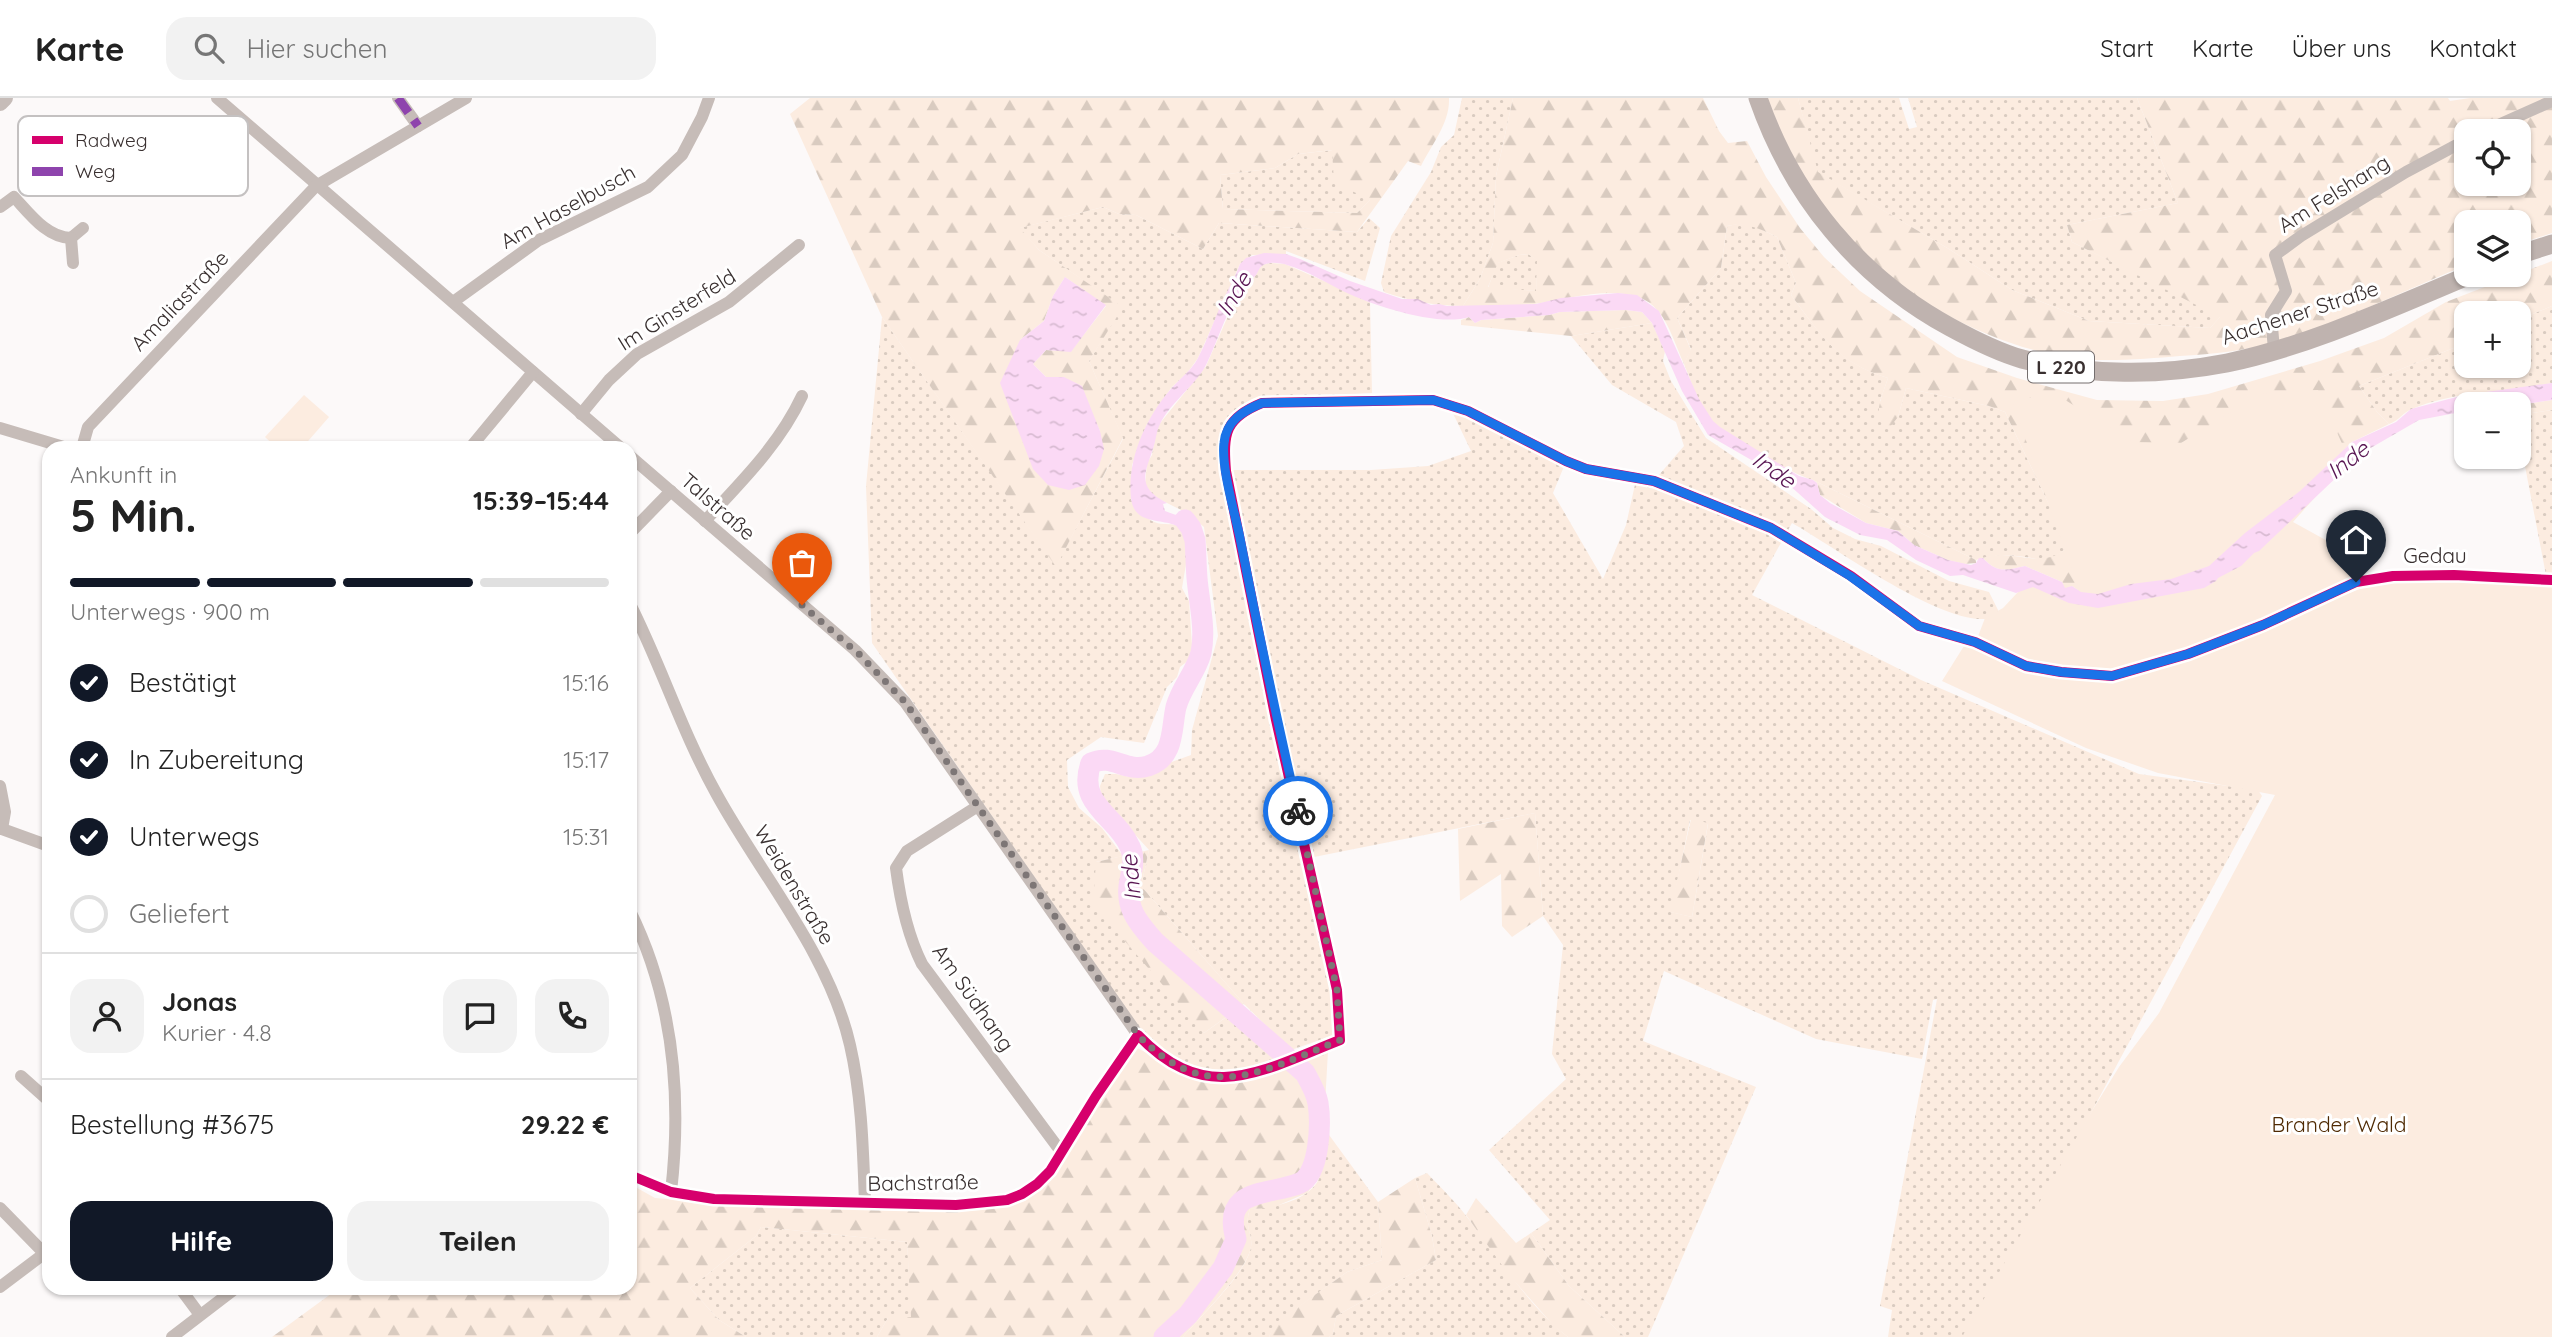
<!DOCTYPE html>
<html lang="de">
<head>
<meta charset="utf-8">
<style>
	:root { --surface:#fff; --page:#f2f2f2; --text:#222; --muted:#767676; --line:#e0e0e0; --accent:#111827 }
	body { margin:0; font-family:Quicksand,sans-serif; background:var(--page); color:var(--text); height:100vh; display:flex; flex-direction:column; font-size:26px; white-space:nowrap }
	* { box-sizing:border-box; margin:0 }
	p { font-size:23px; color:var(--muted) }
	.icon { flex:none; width:38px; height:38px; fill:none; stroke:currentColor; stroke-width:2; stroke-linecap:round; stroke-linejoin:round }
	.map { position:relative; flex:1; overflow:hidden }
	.details { position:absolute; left:42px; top:343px; width:595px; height:854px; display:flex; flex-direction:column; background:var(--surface); border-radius:21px; box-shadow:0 2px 5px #0004 }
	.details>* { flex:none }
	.tools { position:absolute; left:2454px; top:21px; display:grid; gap:14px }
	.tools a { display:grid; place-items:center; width:77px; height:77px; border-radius:14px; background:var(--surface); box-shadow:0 2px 5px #0004; font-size:35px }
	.pin { position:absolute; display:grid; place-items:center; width:60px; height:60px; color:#fff; margin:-72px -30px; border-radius:50% 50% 50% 0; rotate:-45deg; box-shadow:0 0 7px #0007 }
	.pin .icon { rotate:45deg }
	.courier { position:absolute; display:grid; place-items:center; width:70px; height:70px; margin:-35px; border:5px solid #1a73e8; border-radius:50%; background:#fff; color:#222; box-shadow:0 2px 9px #0007 }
	.head em { font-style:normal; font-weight:800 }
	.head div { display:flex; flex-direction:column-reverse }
	.head { display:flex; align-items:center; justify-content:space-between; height:119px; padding:0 28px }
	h1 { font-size:46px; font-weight:800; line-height:52px }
	.bar { display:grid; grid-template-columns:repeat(4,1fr); gap:10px 7px; align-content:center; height:84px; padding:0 28px }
	.bar i { height:9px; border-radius:5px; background:var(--line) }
	.bar .current { background:var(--accent) }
	.bar p { grid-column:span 4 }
	.line { display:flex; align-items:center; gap:18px; padding:0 28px; border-top:2px solid var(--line) }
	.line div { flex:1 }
	.round { display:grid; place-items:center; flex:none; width:74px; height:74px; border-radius:21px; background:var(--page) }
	ol { padding:0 28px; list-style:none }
	li { display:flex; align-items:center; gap:21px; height:77px }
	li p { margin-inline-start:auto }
	li .icon { padding:7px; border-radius:50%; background:var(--accent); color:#fff; stroke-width:4 }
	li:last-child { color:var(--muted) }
	li i { width:38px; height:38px; border:4px solid var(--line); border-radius:50% }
	.primary-button { display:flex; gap:14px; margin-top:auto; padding:14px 28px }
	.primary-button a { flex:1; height:80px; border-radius:21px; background:var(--accent); color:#fff; font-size:28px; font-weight:800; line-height:80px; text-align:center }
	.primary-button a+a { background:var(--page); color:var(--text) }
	header { display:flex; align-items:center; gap:42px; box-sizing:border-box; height:98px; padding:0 35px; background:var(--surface); border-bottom:2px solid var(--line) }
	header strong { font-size:33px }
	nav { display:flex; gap:38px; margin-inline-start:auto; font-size:24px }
	.search { width:490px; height:63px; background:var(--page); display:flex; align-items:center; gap:18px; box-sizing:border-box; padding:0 24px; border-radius:21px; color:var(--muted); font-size:26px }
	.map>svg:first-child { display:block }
	.grass { fill:url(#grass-dots); fill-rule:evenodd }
	.forest { fill:url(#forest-firs); fill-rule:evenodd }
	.park { fill:#fcece0 }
	.water { fill:url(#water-ripples) }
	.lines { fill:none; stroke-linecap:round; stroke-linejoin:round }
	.river { stroke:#fbd9f5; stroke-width:21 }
	.minor { stroke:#c6bcb8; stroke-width:12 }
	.tertiary { stroke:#c6bcb8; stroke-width:16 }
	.primary { stroke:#bfb3af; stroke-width:19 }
	.quiet { stroke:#8e44ad; stroke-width:9; stroke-dasharray:18 9; stroke-linecap:butt }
	.cycleway-casing { stroke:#fff; stroke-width:15 }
	.cycleway { stroke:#d6006c; stroke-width:10 }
	.done { stroke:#7d7676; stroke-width:7; stroke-dasharray:0 12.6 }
	.route { stroke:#1a73e8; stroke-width:9 }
	.labels { text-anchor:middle; stroke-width:6; stroke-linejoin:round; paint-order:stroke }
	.shield { fill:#fff; stroke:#746e6e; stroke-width:2 }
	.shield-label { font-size:19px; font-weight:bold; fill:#393030 }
	.street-label { font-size:21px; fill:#393030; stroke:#fff }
	.park-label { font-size:21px; fill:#4f2a03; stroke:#fff }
	.water-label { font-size:23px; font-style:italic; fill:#591653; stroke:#fff }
	.key { fill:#fff; stroke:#c4c1c1; stroke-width:2 }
	.key-label { font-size:19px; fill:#393030 }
</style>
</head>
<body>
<header>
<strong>Karte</strong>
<div class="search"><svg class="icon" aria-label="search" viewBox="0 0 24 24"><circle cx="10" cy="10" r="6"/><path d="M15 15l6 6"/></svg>Hier suchen</div>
<nav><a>Start</a><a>Karte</a><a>Über uns</a><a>Kontakt</a></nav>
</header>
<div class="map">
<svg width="2552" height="1239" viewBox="0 0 2552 1239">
	<defs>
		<pattern id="grass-dots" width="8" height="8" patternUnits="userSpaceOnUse" patternTransform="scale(1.75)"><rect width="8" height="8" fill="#fcece0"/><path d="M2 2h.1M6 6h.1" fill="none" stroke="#d9cbc0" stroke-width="1.8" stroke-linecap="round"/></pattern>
		<pattern id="forest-firs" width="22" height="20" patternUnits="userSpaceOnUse" patternTransform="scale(1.75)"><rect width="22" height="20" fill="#fcece0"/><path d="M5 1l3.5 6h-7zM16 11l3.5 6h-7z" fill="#d9cbc0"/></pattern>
		<pattern id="water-ripples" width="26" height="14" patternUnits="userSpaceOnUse" patternTransform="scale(1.75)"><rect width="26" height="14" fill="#fbd9f5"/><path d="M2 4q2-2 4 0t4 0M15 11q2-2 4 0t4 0" fill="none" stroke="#d8bbd2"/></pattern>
	</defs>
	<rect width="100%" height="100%" fill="#fcf9f9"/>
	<g class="grass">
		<path d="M1462,0h51l-17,78 -3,67 -13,36 -17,27c-27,0 -53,-5 -79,-14l-3,-9 10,-47 40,-64 10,-25 13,-12z"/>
		<path d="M1798,0h101l10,31 8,-2 -9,-29h229l41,105 -111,22 5,17 149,74 -11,12 -121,-7 -77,-31 -63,-41 -132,-77z"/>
		<path d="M1333,52l37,50 -13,13 -134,-4 -3,-34 55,-7 23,-14z"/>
		<path d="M1103,109l16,7 17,1 67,34 16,-26 138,9 12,-14 11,10 -15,53 -79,-30v3l-34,1 -12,9 -42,94 -10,14 -17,16 -24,36 -15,41 -1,35c6,6 13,17 21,21 16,8 28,-5 38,19l-8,48 7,13 3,45 -3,14 -9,7 -3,10 -10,10 -23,56 -43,-6 -34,23 1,27 11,21 23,20 21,28 -27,6 108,171 28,-20 44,46c-34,13 -75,23 -107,-2 -10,-8 -19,-18 -28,-26l-269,-388 -6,-157 16,-169 174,249 67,-127 -34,-78 33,-54 -83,-57 -20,-22z"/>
		<path d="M1738,126l14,1 25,12 19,46 -5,12c30,40 47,68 97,83l-8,23 18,16 8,-29 83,18 16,6 48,101 13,36c-20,16 -27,9 -49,7 -14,-2 -28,0 -41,4l-163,-80c-21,-6 -83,-41 -99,-57 -15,-15 -22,-40 -30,-59l7,-15 -14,-31 44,-50 6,-42z"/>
		<path d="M1528,156l10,6 -2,31 -48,-3 9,-25 22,-8z"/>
		<path d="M1270,165l15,1 85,37 2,92 -113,7 -38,42 113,560 3,32 -46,16 -47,-46 -103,-118 8,-36 -48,-53 -1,-11 5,-12h11l14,3 61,-22 1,-25 26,-94 -14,-109 -17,-14 -34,-17 -5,-5 -3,-5 2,-23 5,-8 5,-28 49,-61 29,-66 27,-35z"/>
		<path d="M2552,208v77c-46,10 -96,7 -140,26 -9,3 -13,12 -23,15l-12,-12 -18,-26 107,-43v23h52v-46z"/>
		<path d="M1652,225l13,28 -2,10 8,20 35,57 105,71 22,19 22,11 26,7 68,35 40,11 11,22c-5,2 -10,5 -15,5 -48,3 -149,-71 -193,-96l-40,72 169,85 218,94 119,16 4,6 -292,541h-82l4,-27 -12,-4 57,-307 -4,1 -11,59 -106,-20 -152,-68 -21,70 113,46 -108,250h-23l-56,-51 -38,-53 19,-13 -61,-70 77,-71 -14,-25 11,-109 -20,-29 -8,-103 -221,44 -84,-387h141l57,-4 43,-15 -20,-42 114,55 -12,29 50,86 23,-54 10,-45 16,3 32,-37 -8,-24 -64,-37 -41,-49zM1690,722l18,4 -16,93 -21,-5z"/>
		<path d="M2552,312v166l-6,-1 -28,-145v-15z"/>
		<path d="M1324,1030l54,74 4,58 -35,12 -72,52 -6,13h-86c18,-21 60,-61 67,-86 5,-16 -7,-23 0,-42 23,-1 65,-9 71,-36 3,-14 2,-30 3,-45z"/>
		<path d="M1427,1075c13,14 28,28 40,44 33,41 59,87 101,120h-239l4,-3 3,-18 100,-56 -4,-24 -17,-58z"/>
		<path d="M761,1129l146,15 5,76h-24l-11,19h-131l-27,-17 -29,-32 66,-52z"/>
	</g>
	<g class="forest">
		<path d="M810,0h639c1,25 -17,46 -28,68l-13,-5 -51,71 -138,-9 -16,26 -67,-34 -17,-1 -16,-7 -83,21 19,22 84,57 -34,54 34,77 -67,129 -174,-250 -92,-203zM1332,52l2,32 36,18 -13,13 -134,-4 -3,-34 55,-7 23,-14zM1065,179l41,29 -35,45 -25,-1 -13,14 13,13h18l26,33 10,21 -67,38 -13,-129 24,-19 9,-25z"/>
		<path d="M1513,0h190l16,33 9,12 19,-2 19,36 34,51 24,29 36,34 97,66 60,21 80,22 66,1 45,-7 112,-33 64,-23 62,-36 106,-41v45l-34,14v-7h-52v30l-107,43 18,26 12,12 -37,18 -22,21 -249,129 -9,-6 -7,2 -3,-6 -37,-16c-18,4 -28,8 -42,-8 31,-11 55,13 83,-9l-13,-36 -48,-101 -16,-6 -83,-18 -8,29 -8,10c-22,-3 -6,-36 -2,-49 -51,-15 -67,-43 -97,-83l5,-12 -19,-46c-17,-8 -30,-15 -50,-11l-6,42 -44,50 14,32 -7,14c-8,-17 -14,-39 -26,-53 -26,-33 -89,-11 -124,-7 -24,3 -47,2 -71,2l17,-27 13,-36 3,-67zM1528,156l9,6 -1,31 -48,-4 10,-24 21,-8z"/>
		<path d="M1767,0h31l20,74 131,77 63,41 77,31 121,7 10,-11 -148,-75 -5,-17 111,-22 -41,-105h311l2,3 20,-3h82v135l-34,11v-22h-52v43c-62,26 -123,56 -187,76 -32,10 -66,13 -99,15 -35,3 -82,7 -116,1 -106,-20 -203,-85 -261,-176 -15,-25 -24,-56 -36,-83zM2466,33h52v53h-52z"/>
		<path d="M1626,212l16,2 10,11 -81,13 -110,-11v-5l8,-3 6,6 6,-3 68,-5 11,-3z"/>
		<path d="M2552,302v10l-34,5v-10z"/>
		<path d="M1813,382l163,80v3l-12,1 -16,-4 -34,-15 -16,-14 -32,-8 -46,-28 -3,-12z"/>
		<path d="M1535,715l8,103 -31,21 -10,-11 -1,-52 -41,27 -2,-72z"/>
		<path d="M1691,721l17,4 -16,94 -22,-5z"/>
		<path d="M1149,752l-8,36 103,118 -40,29 -111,-129 3,-42z"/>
		<path d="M1137,950l64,32 127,-29 -7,125 -14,17 -35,15 -22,1c-7,19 5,26 0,42 -8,25 -49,65 -67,86h-306l11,-19 23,-1 -4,-75 -146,-15 -5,9 -66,52 29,32 27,17h-474l67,-49h291v-104l25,14 116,9 185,2 67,-10 78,-101z"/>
		<path d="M1415,1080l17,58 4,24 -100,56 -3,18 -4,3h-60l5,-13 73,-52 35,-12 -4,-58z"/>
		<path d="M1476,1100l40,45 15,-10 38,53 56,51h-57l-14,-11 -45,-51 -43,-60z"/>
	</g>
	<g class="park">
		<path d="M2318,292l26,58 10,16 -28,21 -33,37 49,27 2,5h3l1,4 -2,1 7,18 -6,17 33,-13 21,-2 151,8v750h-590l125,-218 32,-52 40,-54 116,-218 -117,-22 -72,-25 -144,-67 22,-35 13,-7 8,-21 18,-10 33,-35 43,17 -68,-192h51l71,44 48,1 50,-31 11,-17z"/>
		<path d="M304,297l25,22 -27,31h-25l-12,-11z"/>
	</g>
	<g class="water">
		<path d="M1264,155l22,1 14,5 50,22 52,18h16l13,6 8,-1 8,2 89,-2 25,-6 57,-5 19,2 22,16 40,88 14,22 7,6 79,49 14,4 4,3 3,12 10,8 36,20 32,8 16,14 34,15 23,5 5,-2 3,-5h4c14,16 24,12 42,8l37,16 3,6 7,-2 9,6 17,2 33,-10 40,-5 38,-13 36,-33 55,-42 52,-49 44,-20 15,-13 53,-14 88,-12v17l-34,5 -52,-1v7l-47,9 -57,33 -103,98 -5,2 -13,13 -23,12 -2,3 -12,7 -106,20 -29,-5 -36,-16 -17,6 -53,-18 -13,1 -34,-16 -29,-20 -27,-5 -35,-18 -46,-41 -71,-41 -26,-44 -30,-68 -10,-11 -16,-2 -66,2 -11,3 -68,5 -6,3 -6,-6c-30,10 -95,-11 -124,-25 -19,-9 -37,-21 -58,-27 -6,-2 -20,-4 -25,1 -3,2 -4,6 -6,9 -7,8 -15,15 -21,24 -11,20 -18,43 -28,64 -13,27 -46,44 -51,74 -6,31 -26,47 11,66l-4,1 2,7c26,11 32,2 38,36l-13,-1c-4,-39 -55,-10 -59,-48 -4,-38 14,-79 39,-108 9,-11 21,-19 28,-32 11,-21 18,-44 28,-64 5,-10 10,-19 14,-30l6,-6z"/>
		<path d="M1065,179l41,28 -35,47 -25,-2 -13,14 13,13h18l18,9 18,45 4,18 -5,17 -14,19 -16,5 -21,-5 -15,-16 -33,-86 20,-43 24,-19 9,-25z"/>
	</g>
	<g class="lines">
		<path class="river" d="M1164,1239l24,-22 35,-47 13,-29c-15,-53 34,-43 64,-56 20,-9 21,-61 18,-80 -2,-11 -8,-21 -13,-30l-150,-131c-17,-19 -31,-35 -25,-62 2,-10 5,-23 0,-33 -13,-31 -54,-42 -39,-84 22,-10 34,10 57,3 27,-9 23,-37 28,-59 5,-19 20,-35 25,-54 5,-24 -2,-51 -4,-75 -1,-12 -1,-25 -2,-38l-4,-12 -6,-8"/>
		<g class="minor">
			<path d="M217,0l404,350"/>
			<path d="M398,0l20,28"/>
			<path d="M2485,33l67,-30"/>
			<path d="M0,109l14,-10c15,16 33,41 57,41l12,-10"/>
			<path d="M71,140l2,25"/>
			<path d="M453,204l86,-62 109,-53 34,-32 20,-38 7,-19"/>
			<path d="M2274,252l-3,-35 15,-24 -11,-36 26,-19 105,-64 60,-32"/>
			<path d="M581,316l28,-34 28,-26 92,-52 70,-57"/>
			<path d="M0,330l67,20"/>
			<path d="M82,350l6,-21 228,-241 150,-88"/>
			<path d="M470,350l63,-76"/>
			<path d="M630,358l225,194 50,52 233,333c69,72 123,36 202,5l-3,-50 -61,-270 -50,-249c-3,-38 -1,-53 36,-68l171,-3 35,11 98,50 20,8 68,12 117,47 80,48 68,50 56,16 51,24 35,6 51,4 76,-22 75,-29 93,-43 37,-6 61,-1 98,5"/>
			<path d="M705,423c36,-39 74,-76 97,-125"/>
			<path d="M630,435l41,-42"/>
			<path d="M630,506c31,61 52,128 86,189 44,81 113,160 134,252 12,52 13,105 15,158"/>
			<path d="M0,688l5,26 -3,17"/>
			<path d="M978,708l-71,45 -11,17c4,31 12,68 26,96l140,189"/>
			<path d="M2,731l47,17"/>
			<path d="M630,813c43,87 52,185 41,281"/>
			<path d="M21,978l28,25"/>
			<path d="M630,1077l41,17 43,7 242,6 51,-5 15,-6 15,-10 13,-13 46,-75 42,-61"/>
			<path d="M0,1110l44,45"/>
			<path d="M0,1189l49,-37"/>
			<path d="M180,1190l20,27"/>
			<path d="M172,1239l64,-49"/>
		</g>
		<path class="tertiary" d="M0,5l5,-5"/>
		<g class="primary">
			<path d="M1758,0c34,98 100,179 192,229 22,12 47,25 72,32 66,17 138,17 205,4 82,-17 166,-56 243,-88"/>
			<path d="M2518,157l34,-11"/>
		</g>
		<path class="quiet" d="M398,0l20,28"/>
		<defs>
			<path id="cycleway" d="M630,1077l41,17 43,7 242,6 51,-5 15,-6 15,-10 13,-13 46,-75 42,-61c69,72 123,36 202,5l-3,-50 -61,-270 -50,-249c-3,-38 -1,-53 36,-68l171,-3 35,11 98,50 20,8 68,12 117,47 80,48 68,50 56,16 51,24 35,6 51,4 76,-22 75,-29 93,-43 37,-6 61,-1 98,5"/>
		</defs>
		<use href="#cycleway" class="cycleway-casing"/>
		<use href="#cycleway" class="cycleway"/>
	</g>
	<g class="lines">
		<path class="done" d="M802,507l58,50 45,47 233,333c69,71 123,37 202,5l-3,-50 -39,-179"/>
		<path class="route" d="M1298,713c-21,-91 -40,-181 -58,-273 -5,-25 -19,-70 -16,-95 2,-22 19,-32 38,-40l171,-3 35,11 98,50 20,8 68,12 117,47 79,48 69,50 56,16 51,24 35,6 51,4 76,-22 75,-29 93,-43"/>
	</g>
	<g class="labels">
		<rect class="shield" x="2028" y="253.5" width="66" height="31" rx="5"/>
		<g class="shield-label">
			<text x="2061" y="276">L 220</text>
		</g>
		<g class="street-label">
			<text transform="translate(2334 96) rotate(-32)" y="7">Am Felshang</text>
			<text transform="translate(568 109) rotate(-29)" y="7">Am Haselbusch</text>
			<text transform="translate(180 203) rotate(-46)" y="7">Amaliastraße</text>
			<text transform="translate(677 212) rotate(-32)" y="7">Im Ginsterfeld</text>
			<text transform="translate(2300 215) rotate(-18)" y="7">Aachener Straße</text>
			<text transform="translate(718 409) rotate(41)" y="7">Talstraße</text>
			<text x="2435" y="465">Gedau</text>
			<text transform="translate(794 787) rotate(59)" y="7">Weidenstraße</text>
			<text transform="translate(973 900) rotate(55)" y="7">Am Südhang</text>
			<text transform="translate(923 1085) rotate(-1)" y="7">Bachstraße</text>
		</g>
		<g class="park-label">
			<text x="2339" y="1034">Brander Wald</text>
		</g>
		<g class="water-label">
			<text transform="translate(1234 196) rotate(-59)" y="8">Inde</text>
			<text transform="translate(2348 362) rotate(-38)" y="8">Inde</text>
			<text transform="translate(1774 372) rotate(35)" y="8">Inde</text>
			<text transform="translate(1131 780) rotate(-95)" y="8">Inde</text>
		</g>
	</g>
	<rect x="18" y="18" width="230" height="80" rx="10" class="key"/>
	<rect x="32" y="38" width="31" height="8" fill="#d6006c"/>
	<rect x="32" y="69" width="31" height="9" fill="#8e44ad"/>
	<g class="key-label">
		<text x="75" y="49">Radweg</text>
		<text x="75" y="80">Weg</text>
	</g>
</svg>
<div class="tools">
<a><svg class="icon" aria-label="locate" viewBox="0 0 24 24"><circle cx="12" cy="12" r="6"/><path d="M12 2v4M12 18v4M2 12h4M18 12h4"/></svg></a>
<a><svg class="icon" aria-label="layers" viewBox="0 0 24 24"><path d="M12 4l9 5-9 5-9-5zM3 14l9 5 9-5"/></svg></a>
<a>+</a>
<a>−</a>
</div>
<div class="pin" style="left:802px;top:507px;background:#ea580c"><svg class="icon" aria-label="bag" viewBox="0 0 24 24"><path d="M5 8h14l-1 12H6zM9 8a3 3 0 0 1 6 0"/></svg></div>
<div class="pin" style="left:2356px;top:484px;background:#1f2937"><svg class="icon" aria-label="home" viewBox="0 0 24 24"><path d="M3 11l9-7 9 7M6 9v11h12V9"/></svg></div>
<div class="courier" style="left:1298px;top:713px"><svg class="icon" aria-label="bike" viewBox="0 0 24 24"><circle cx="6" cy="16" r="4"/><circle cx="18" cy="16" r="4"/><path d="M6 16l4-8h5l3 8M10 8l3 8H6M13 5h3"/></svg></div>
<section class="details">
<div class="head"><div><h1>5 Min.</h1><p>Ankunft in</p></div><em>15:39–15:44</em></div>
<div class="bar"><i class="current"></i><i class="current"></i><i class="current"></i><i></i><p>Unterwegs · 900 m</p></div>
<ol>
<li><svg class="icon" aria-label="check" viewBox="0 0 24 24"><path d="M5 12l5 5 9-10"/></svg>Bestätigt<p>15:16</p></li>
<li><svg class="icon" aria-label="check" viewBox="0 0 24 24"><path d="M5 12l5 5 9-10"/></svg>In Zubereitung<p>15:17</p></li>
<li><svg class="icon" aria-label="check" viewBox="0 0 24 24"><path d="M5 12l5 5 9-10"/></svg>Unterwegs<p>15:31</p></li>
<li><i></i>Geliefert</li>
</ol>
<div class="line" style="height:126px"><a class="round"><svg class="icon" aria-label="person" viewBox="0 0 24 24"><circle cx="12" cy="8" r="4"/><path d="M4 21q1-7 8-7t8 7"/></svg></a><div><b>Jonas</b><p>Kurier · 4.8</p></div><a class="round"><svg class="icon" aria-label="chat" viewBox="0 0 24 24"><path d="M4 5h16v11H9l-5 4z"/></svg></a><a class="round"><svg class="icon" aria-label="phone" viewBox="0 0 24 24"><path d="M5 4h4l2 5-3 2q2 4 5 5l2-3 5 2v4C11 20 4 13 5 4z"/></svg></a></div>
<div class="line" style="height:91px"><div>Bestellung #3675</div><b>29.22 €</b></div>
<div class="primary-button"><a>Hilfe</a><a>Teilen</a></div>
</section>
</div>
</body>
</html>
